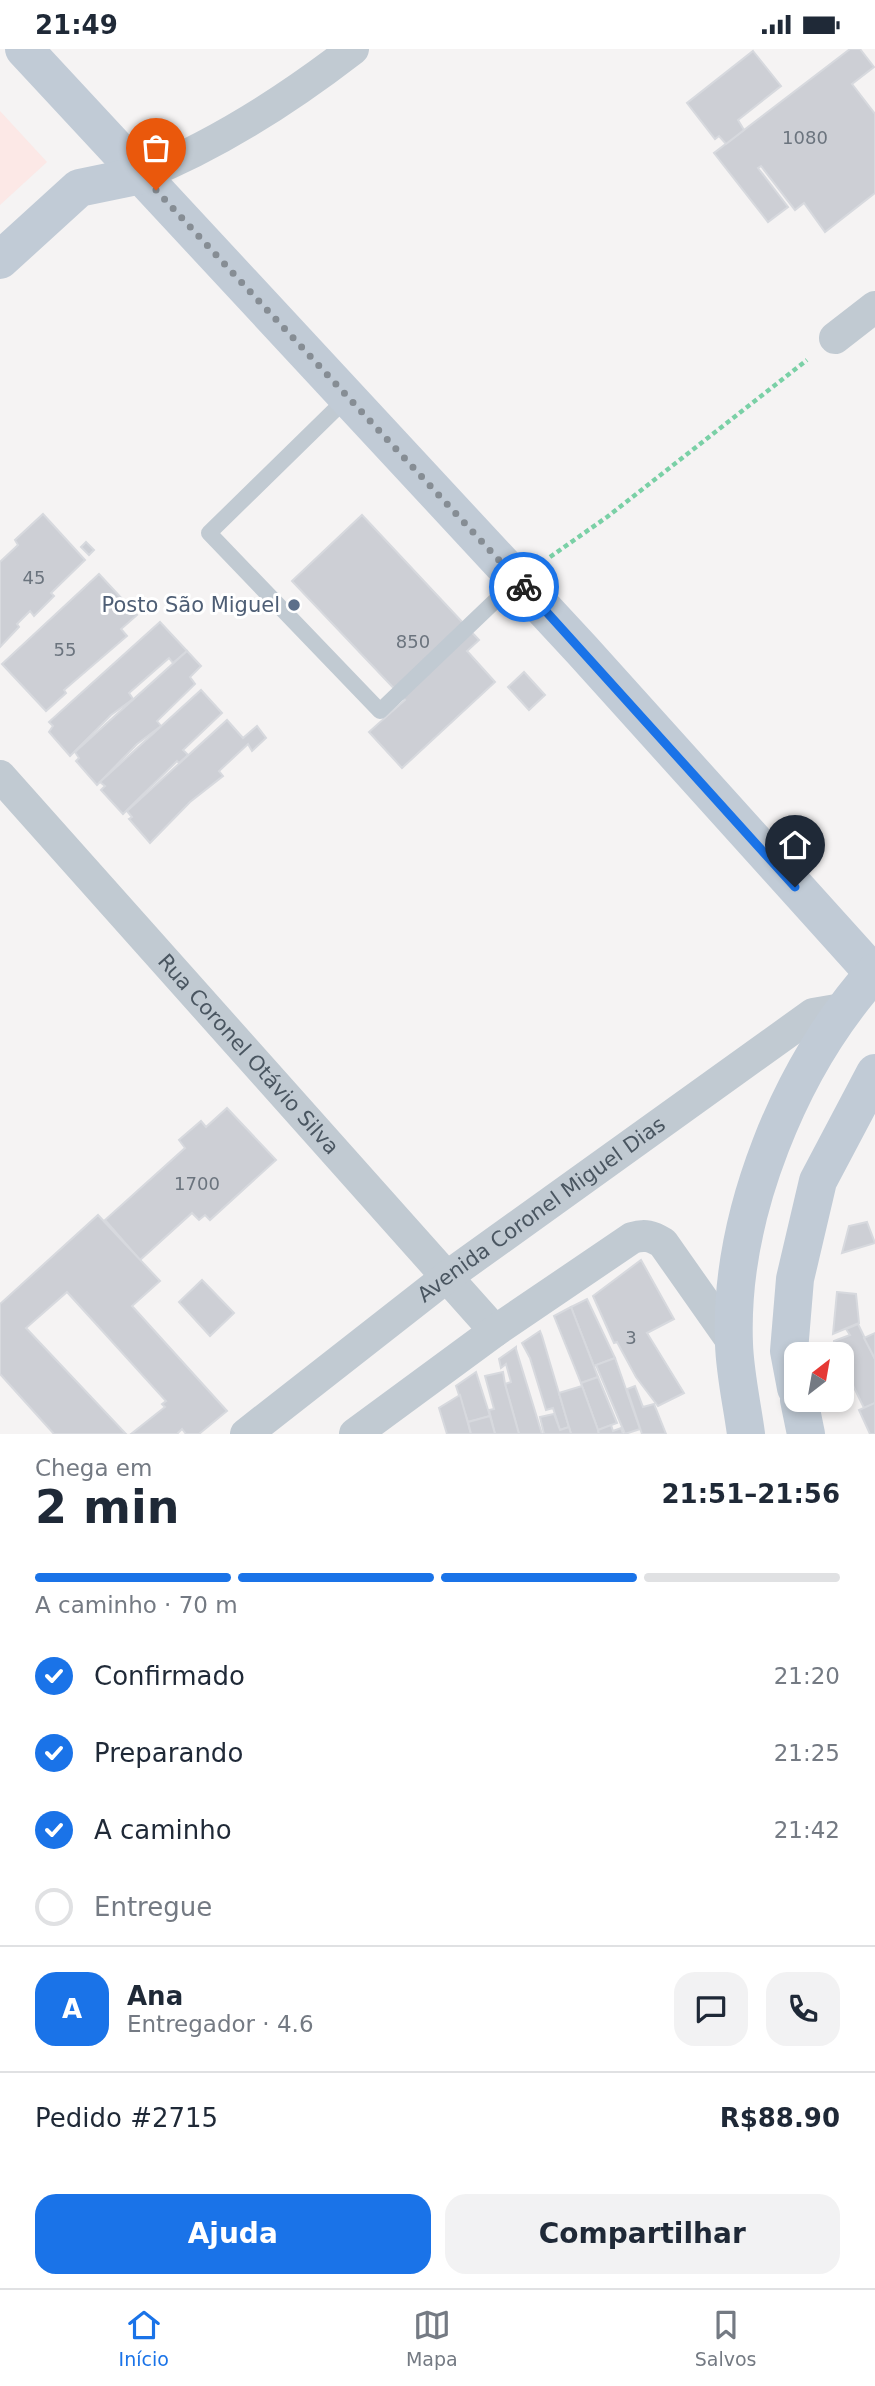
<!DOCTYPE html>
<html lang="pt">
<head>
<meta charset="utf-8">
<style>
	:root { --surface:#fff; --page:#f2f2f3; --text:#1f2937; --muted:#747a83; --line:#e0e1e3; --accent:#1a73e8 }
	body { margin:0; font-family:"DejaVu Sans",sans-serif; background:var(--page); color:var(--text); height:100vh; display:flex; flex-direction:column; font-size:26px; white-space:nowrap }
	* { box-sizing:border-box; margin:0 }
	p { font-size:23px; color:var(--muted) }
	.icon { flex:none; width:38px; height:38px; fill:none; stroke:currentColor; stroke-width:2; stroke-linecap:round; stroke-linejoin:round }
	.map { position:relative; height:1385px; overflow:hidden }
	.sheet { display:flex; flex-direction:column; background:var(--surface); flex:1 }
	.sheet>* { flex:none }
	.needle { width:46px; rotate:31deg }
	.controls { position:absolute; left:784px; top:1293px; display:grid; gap:14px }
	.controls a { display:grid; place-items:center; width:70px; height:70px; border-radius:14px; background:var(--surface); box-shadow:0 4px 10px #0003; font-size:35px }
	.pin { position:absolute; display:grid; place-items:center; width:60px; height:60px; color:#fff; margin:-72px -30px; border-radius:50% 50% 50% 0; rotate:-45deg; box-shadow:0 0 7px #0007 }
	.pin .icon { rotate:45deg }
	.courier { position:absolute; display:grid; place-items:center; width:70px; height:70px; margin:-35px; border:5px solid #1a73e8; border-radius:50%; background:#fff; color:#222; box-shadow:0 2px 9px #0007 }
	.summary em { font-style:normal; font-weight:800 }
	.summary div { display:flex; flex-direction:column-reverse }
	.summary { display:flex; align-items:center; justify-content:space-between; height:119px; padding:0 35px }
	h1 { font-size:46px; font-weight:800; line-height:52px }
	.bar { display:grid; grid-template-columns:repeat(4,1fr); gap:10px 7px; align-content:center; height:84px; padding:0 35px }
	.bar i { height:9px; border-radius:5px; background:var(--line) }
	.bar .active { background:var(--accent) }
	.bar p { grid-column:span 4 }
	.line { display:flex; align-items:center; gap:18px; padding:0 35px; border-top:2px solid var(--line) }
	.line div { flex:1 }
	.round { display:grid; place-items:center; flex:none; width:74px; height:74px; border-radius:21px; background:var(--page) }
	ol { padding:0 35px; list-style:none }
	li { display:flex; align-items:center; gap:21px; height:77px }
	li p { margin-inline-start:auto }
	li .icon { padding:7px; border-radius:50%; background:var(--accent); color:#fff; stroke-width:4 }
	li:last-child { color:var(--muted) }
	li i { width:38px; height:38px; border:4px solid var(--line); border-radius:50% }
	.button { display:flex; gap:14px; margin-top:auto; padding:14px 35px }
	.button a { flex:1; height:80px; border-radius:21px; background:var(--accent); color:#fff; font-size:28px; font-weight:800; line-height:80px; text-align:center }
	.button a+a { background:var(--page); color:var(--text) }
	.status { display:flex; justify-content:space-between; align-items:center; height:49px; padding:0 35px; background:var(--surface); direction:ltr }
	.status svg { height:19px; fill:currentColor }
	.dock { display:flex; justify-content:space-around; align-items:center; height:98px; border-top:2px solid var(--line); background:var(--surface); font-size:19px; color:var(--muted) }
	.dock a { display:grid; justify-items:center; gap:4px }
	.dock .active { color:var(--accent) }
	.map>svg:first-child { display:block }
	.medical { fill:#fce8e6 }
	.building { fill:#cdcfd5; stroke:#d7d9de; stroke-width:2 }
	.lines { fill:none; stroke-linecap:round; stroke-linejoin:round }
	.path { stroke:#7ad0a6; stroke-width:4.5; stroke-dasharray:5 3.5; stroke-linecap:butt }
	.lane { stroke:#c1cad2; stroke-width:16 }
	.street { stroke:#c1cad2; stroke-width:32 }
	.secondary { stroke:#c1cbd6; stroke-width:38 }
	.done { stroke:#868d94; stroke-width:7; stroke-dasharray:0 12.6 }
	.route { stroke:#1a73e8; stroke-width:9 }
	.service-dot { fill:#5c6f8a; stroke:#fff; stroke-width:2.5 }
	.labels { text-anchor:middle; stroke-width:6; stroke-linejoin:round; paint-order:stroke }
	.number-label { font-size:18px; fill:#6b747e }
	.service-label { font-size:21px; fill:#4e5e75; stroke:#fff; text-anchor:end }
	.street-label { font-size:21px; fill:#4a5661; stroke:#fff }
</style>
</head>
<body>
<div class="status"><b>21:49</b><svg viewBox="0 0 49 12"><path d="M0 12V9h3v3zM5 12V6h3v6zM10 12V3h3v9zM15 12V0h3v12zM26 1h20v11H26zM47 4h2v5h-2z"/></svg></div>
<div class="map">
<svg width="875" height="1385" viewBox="0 0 875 1385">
	<rect width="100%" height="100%" fill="#f5f3f3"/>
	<path class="medical" d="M0,62l47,51 -47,43z"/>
	<g class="building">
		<path d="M850,0h10l14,18 -22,17 23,30v79l-50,39 -21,-29 -9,7 -34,-44 -3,2 30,39 -20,15 -54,-69z"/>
		<path d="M753,2l28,35 -43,34 6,10 -18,14 -7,-8 -4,3 -28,-36z"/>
		<path d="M43,465l42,46 -34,33 3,3 -20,20 -4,-5 -13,13 2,3 -19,20v-85l18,-17 -3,-5z"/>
		<path d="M362,466l117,125 -12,11 28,31 -93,86 -33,-36 36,-32 -113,-119z"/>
		<path d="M86,493l8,8 -5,5 -8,-8z"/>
		<path d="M99,525l38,41 -16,14 6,7 -63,54 2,3 -20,18 -44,-47z"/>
		<path d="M160,573l27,29 -14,12 -4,-5 -40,35 4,6 -22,16 -41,41 -21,-24 4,-6 -4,-4z"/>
		<path d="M187,602l14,15 -11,11 5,7 -38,37 4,5 -24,18 -40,41 -21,-24 3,-3 -4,-6z"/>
		<path d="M524,623l21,23 -16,15 -21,-23z"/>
		<path d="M201,641l21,23 -39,37 5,5 -9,8 -2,-2 -54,53 -22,-24 4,-4 -5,-4z"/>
		<path d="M227,671l16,18 14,-12 9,12 -14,13 -4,-7 -29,27 4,5 -33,26 -40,41 -21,-24 3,-2 -5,-6z"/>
		<path d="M227,1059l49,52 -66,60 -5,-5 -6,5 -7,-7 -52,47 -35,-40 80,-72 -6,-8 22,-19 5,6z"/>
		<path d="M98,1166l62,66 -28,25 95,105 -28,23h-13l-4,-5 -5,5h-46l34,-27 -3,-3 4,-3 -99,-109 -41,36 100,106h-72l-54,-60v-70z"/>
		<path d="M867,1173l8,21 -33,10 7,-27z"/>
		<path d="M641,1211l33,59 -27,14 37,60 -26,13 -22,-29 -19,-35 -3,1 -21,-47z"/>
		<path d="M202,1231l32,33 -24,23 -31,-34z"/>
		<path d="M837,1243l19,2 3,29 -26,11z"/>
		<path d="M587,1250l28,59 -21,8 -23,-59z"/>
		<path d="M571,1258l27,70 -17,6 -27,-67z"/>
		<path d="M858,1275l17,35v44l-11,5 -22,-45v-8h-4l-4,-9v-5l16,-6 -4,-6z"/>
		<path d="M540,1282l2,5 27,91 -9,3 -7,-22 -7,2 -16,-52 -8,-15z"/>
		<path d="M875,1284v26l-11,-21z"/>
		<path d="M516,1298v2l26,85h-23l-14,-50 6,-2 -5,-18 -5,4 -2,-9z"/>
		<path d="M615,1309l25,71 -15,5 -29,-69z"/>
		<path d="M476,1323l14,44 -22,6 -12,-36z"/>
		<path d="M503,1323l2,12 14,50h-24l-6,-24 5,-1 -9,-33z"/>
		<path d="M598,1328l19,46 -19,7 -17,-47z"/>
		<path d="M582,1337l16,44 1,4h-28l-12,-41z"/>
		<path d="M635,1337l8,21 11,-3 12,30h-24l-15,-45z"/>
		<path d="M460,1346l11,39h-24l-8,-26z"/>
		<path d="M875,1354v31h-5l-11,-24z"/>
		<path d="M554,1365l6,16 9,-3 2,7h-27l-4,-17z"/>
		<path d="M490,1367l5,18h-24l-3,-12z"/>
		<path d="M611,1376l2,6 8,-3 2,6h-24l-1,-4z"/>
	</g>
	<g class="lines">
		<path class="path" d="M550,508l57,-40 200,-157"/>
		<path class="lane" d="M348,348l-139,136 171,178 137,-131"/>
		<g class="street">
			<path d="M142,126c77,-31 145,-75 211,-126"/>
			<path d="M835,289l40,-31"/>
			<path id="s1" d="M0,727l495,555"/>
			<path id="s2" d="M246,1385l202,-158 365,-262 35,-6"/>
			<path d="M355,1385l140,-103 137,-93c13,-4 20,-2 31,5l71,101"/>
		</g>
		<g class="secondary">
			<path d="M24,0l558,601 293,325"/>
			<path d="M0,211l79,-72 63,-13"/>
			<path d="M796,1339l-7,-37 6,-72 23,-98 57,-108"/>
			<path d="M799,1351l7,34"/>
			<path d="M746,1385c-4,-30 -11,-60 -12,-90 -5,-128 56,-278 141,-372"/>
		</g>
	</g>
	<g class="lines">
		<path class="done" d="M156,141l368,397"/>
		<path class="route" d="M524,538l271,300"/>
	</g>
	<circle class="service-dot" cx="294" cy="556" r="7"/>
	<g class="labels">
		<g class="number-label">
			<text x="805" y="95">1080</text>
			<text x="34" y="535">45</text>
			<text x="413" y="599">850</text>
			<text x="65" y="607">55</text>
			<text x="197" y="1141">1700</text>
			<text x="631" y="1295">3</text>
		</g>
		<g class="service-label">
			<text x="280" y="563">Posto São Miguel</text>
		</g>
		<g class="street-label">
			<text dy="7" stroke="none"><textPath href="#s1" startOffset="373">Rua Coronel Otávio Silva</textPath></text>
			<text dy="7" stroke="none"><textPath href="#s2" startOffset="371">Avenida Coronel Miguel Dias</textPath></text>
		</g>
	</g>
</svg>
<div class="controls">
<a><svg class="needle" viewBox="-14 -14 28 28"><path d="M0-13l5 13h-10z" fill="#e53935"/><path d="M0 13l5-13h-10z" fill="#747a83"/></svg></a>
</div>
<div class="pin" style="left:156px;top:141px;background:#ea580c"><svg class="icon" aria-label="bag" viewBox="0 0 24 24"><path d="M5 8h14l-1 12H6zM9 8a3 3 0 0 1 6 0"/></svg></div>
<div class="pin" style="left:795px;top:838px;background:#1f2937"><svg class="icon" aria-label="home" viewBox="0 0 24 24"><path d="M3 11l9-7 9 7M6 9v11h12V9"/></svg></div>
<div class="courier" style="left:524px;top:538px"><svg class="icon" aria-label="bike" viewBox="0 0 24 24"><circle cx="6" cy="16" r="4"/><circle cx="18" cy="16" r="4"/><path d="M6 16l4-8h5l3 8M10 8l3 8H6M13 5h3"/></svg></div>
</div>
<section class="sheet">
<div class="summary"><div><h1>2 min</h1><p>Chega em</p></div><em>21:51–21:56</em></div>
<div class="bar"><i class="active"></i><i class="active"></i><i class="active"></i><i></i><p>A caminho · 70 m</p></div>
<ol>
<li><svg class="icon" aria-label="check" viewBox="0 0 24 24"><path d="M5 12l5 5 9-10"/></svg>Confirmado<p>21:20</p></li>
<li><svg class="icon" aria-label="check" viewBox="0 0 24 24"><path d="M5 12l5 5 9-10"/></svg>Preparando<p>21:25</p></li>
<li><svg class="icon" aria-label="check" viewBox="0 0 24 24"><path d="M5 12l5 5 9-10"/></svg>A caminho<p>21:42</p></li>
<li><i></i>Entregue</li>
</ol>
<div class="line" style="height:126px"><b class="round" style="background:var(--accent);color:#fff">A</b><div><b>Ana</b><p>Entregador · 4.6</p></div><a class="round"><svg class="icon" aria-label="chat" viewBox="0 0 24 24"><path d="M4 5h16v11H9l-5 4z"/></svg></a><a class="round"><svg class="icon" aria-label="phone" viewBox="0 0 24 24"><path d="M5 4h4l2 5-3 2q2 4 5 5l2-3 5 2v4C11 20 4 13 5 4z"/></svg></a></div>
<div class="line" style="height:91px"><div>Pedido #2715</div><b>R$88.90</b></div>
<div class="button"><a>Ajuda</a><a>Compartilhar</a></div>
</section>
<nav class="dock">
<a class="active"><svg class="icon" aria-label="home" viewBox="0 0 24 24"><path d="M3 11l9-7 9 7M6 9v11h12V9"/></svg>Início</a>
<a><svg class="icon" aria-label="map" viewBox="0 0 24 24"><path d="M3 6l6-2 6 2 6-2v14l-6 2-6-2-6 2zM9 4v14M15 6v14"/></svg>Mapa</a>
<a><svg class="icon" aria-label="saved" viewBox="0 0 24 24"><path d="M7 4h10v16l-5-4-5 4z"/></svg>Salvos</a>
</nav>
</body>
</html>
